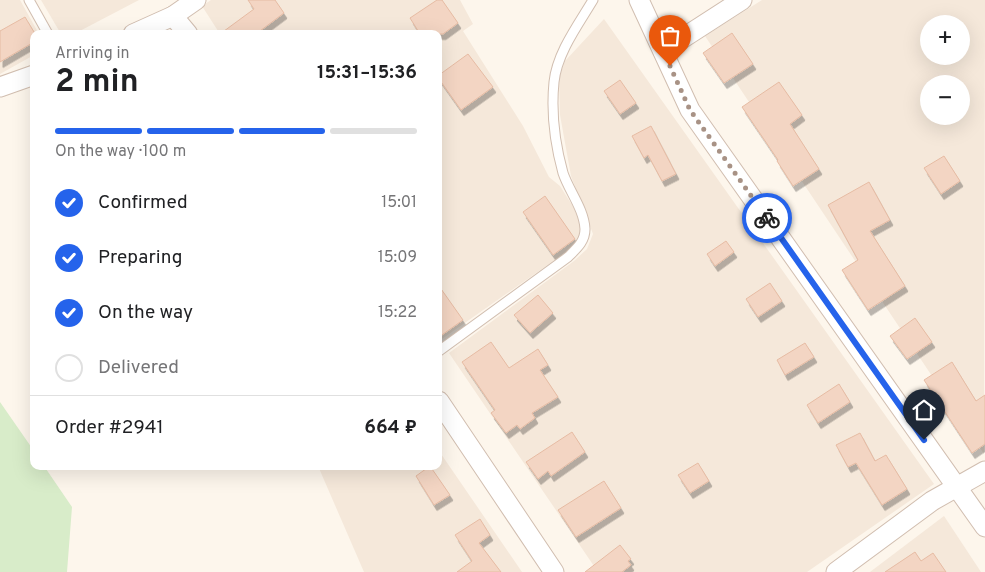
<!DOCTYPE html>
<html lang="en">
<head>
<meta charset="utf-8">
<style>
	:root { --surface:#fff; --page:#f6f6f6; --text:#202124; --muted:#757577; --line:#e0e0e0; --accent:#2563eb }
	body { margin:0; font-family:Overpass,sans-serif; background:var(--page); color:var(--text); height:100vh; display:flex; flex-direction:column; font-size:19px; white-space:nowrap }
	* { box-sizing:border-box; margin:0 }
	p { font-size:16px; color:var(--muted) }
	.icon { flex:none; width:28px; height:28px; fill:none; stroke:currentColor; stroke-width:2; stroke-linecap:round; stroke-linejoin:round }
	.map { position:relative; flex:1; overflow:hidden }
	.drawer { position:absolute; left:30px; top:30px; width:412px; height:440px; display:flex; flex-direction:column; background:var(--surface); border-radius:10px; box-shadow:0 5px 20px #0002 }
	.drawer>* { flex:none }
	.buttons { position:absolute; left:920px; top:15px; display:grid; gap:10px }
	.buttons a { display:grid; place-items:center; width:50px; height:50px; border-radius:50%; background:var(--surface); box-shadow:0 5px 20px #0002; font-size:25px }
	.pin { position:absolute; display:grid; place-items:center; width:42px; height:42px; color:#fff; margin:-51px -21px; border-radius:50% 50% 50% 0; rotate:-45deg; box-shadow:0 0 5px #0007 }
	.pin .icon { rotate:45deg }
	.courier { position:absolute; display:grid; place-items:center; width:50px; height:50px; margin:-25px; border:4px solid #2563eb; border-radius:50%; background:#fff; color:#222; box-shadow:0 1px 6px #0007 }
	.summary em { font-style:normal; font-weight:700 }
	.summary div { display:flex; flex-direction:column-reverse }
	.summary { display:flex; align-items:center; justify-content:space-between; height:85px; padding:0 25px }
	h1 { font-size:32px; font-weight:700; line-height:38px }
	.bar { display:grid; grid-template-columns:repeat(4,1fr); gap:8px 5px; align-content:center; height:60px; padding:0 25px }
	.bar i { height:6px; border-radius:4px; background:var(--line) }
	.bar .current { background:var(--accent) }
	.bar p { grid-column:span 4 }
	.line { display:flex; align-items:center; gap:12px; padding:0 25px; border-top:1px solid var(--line) }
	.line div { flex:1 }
	ol { padding:0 25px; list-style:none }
	li { display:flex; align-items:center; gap:15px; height:55px }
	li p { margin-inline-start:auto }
	li .icon { padding:5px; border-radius:50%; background:var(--accent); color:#fff; stroke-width:4 }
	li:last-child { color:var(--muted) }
	li i { width:28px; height:28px; border:2px solid var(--line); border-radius:50% }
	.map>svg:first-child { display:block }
	.residential { fill:#f5e8da; fill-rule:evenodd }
	.green { fill:#d8ecc9 }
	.building { fill:#f3d5c3; stroke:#e6bba3; filter:url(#shadow) }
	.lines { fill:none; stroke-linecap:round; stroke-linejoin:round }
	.lane-casing { stroke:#d1beb0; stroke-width:11 }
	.street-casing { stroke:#d1beb0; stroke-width:21 }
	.lane { stroke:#fff; stroke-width:9 }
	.street { stroke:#fff; stroke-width:19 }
	.done { stroke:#a89285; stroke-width:5; stroke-dasharray:0 9 }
	.route { stroke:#2563eb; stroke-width:6 }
</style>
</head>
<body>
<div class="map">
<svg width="985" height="572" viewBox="0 0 985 572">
	<defs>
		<filter id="shadow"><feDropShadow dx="3" dy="5.5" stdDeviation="0" flood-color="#0004"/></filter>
	</defs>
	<rect width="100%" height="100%" fill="#fdf6ec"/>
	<g class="residential">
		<path d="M0,0h20l19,34h-5v21l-34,19z"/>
		<path d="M41,0h98l-65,34h-13z"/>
		<path d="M211,0h249l13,24 -10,7 60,95 26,51 11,9 14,22 7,18 -1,12 -14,14 -127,89v-307h-219l-18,-28z"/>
		<path d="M762,0h223l-1,454 -279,-418zM929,24h32v32h-32zM929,84h32v32h-32z"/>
		<path d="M604,19l330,465 -127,88h-209l-149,-219 125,-92 13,-12 6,-15 -22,-58 -11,-61 -1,-36 6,-18z"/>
		<path d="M439,451l83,121h-158l-46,-106h121z"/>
		<path d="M944,516l37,56h-111z"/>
	</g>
	<path class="green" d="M0,402l34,49v15h10l28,41 -5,65h-67z"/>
	<g class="building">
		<path d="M248,0h27l9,13 -28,21h-36l34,-25z"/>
		<path d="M437,0h5l16,23 -15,11h-23l-10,-16z"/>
		<path d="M25,17l9,15v10l-34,20v-31z"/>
		<path d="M732,33l21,31 -29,19 -21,-30z"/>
		<path d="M468,54l25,33 -32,23 -22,-31v-4z"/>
		<path d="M620,80l16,23 -16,11 -16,-23z"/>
		<path d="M779,82l23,33 -12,9 29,45 -26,17 -16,-25 1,-1 -36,-53z"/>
		<path d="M651,126l25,48 -14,7 -14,-26 -4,3 -12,-22z"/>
		<path d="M944,156l16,25 -19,13 -17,-26z"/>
		<path d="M869,182l21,38 -20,11 35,55 -37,24 -26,-40 16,-10 -30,-55z"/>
		<path d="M545,196l30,43 -22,16 -30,-43z"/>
		<path d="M726,241l8,11 -19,14 -8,-12z"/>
		<path d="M770,283l12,18 -24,16 -12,-18z"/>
		<path d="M439,286l24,34 -24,17z"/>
		<path d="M538,295l15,18 -23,20 -16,-18z"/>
		<path d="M915,318l17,24 -25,17 -17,-23z"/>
		<path d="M491,342l18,26 29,-19 10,16 -8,5 18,27 -26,16 3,5 -15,11 -3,-4 -11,8 -15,-20 4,-3 -33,-48z"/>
		<path d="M805,343l9,14 -29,18 -8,-15z"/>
		<path d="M952,362l24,39 9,-6v49l-13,9 -48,-73z"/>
		<path d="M839,384l11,18 -32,21 -11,-18z"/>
		<path d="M572,432l13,20 -34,24 -3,-5 -10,8 -12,-17z"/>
		<path d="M860,433l15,28 11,-6 21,34 -25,16 -26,-42 -8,4 -12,-22z"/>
		<path d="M698,463l11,18 -19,12 -12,-18z"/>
		<path d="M430,466l20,29 -16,10 -18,-29z"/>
		<path d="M604,481l17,27 -45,29 -18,-27z"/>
		<path d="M480,519l10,16 -11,8 22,29h-44l15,-11 -17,-26z"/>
		<path d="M620,545l11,14 -3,2 3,4 -9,7h-37z"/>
		<path d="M915,552l6,9 12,-8 13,19h-61z"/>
	</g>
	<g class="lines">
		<defs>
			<g id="lane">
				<path d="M29,0l19,34"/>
				<path d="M439,351l129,-94c8,-8 17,-15 17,-28 -1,-20 -16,-38 -22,-56 -8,-29 -12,-61 -9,-91 3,-29 24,-57 39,-82"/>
			</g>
			<g id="street">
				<path d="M639,0l51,110 295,417"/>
				<path d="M173,16l15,18"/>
				<path d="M133,34l40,-18 23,-16"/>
				<path d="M663,51l79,-51"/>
				<path d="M0,87l34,-12"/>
				<path d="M439,401l115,171"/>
				<path d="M836,572l96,-71 53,-30"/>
			</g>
		</defs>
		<use href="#lane" class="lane-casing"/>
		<use href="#street" class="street-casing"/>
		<use href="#lane" class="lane"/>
		<use href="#street" class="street"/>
	</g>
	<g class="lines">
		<path class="done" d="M670,66l20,44 77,108"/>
		<path class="route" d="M767,218l157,222"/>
	</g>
</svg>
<div class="buttons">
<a>+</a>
<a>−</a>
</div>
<div class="pin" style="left:670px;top:66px;background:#ea580c"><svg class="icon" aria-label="bag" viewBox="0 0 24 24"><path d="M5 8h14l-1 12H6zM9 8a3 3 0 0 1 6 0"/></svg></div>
<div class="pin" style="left:924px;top:440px;background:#1f2937"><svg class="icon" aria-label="home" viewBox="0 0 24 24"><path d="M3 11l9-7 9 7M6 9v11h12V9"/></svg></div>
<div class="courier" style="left:767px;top:218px"><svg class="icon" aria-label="bike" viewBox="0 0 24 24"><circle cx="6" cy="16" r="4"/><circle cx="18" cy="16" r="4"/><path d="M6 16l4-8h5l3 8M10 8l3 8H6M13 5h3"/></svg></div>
<section class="drawer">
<div class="summary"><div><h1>2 min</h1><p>Arriving in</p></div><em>15:31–15:36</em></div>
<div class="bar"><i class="current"></i><i class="current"></i><i class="current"></i><i></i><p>On the way · 100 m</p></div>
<ol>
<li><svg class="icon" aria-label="check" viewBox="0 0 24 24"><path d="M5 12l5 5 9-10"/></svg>Confirmed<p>15:01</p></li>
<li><svg class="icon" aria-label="check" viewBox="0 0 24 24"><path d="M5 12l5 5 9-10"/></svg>Preparing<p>15:09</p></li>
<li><svg class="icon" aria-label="check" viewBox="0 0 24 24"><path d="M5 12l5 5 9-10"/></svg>On the way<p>15:22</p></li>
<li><i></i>Delivered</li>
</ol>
<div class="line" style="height:65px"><div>Order #2941</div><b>664 ₽</b></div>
</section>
</div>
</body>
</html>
